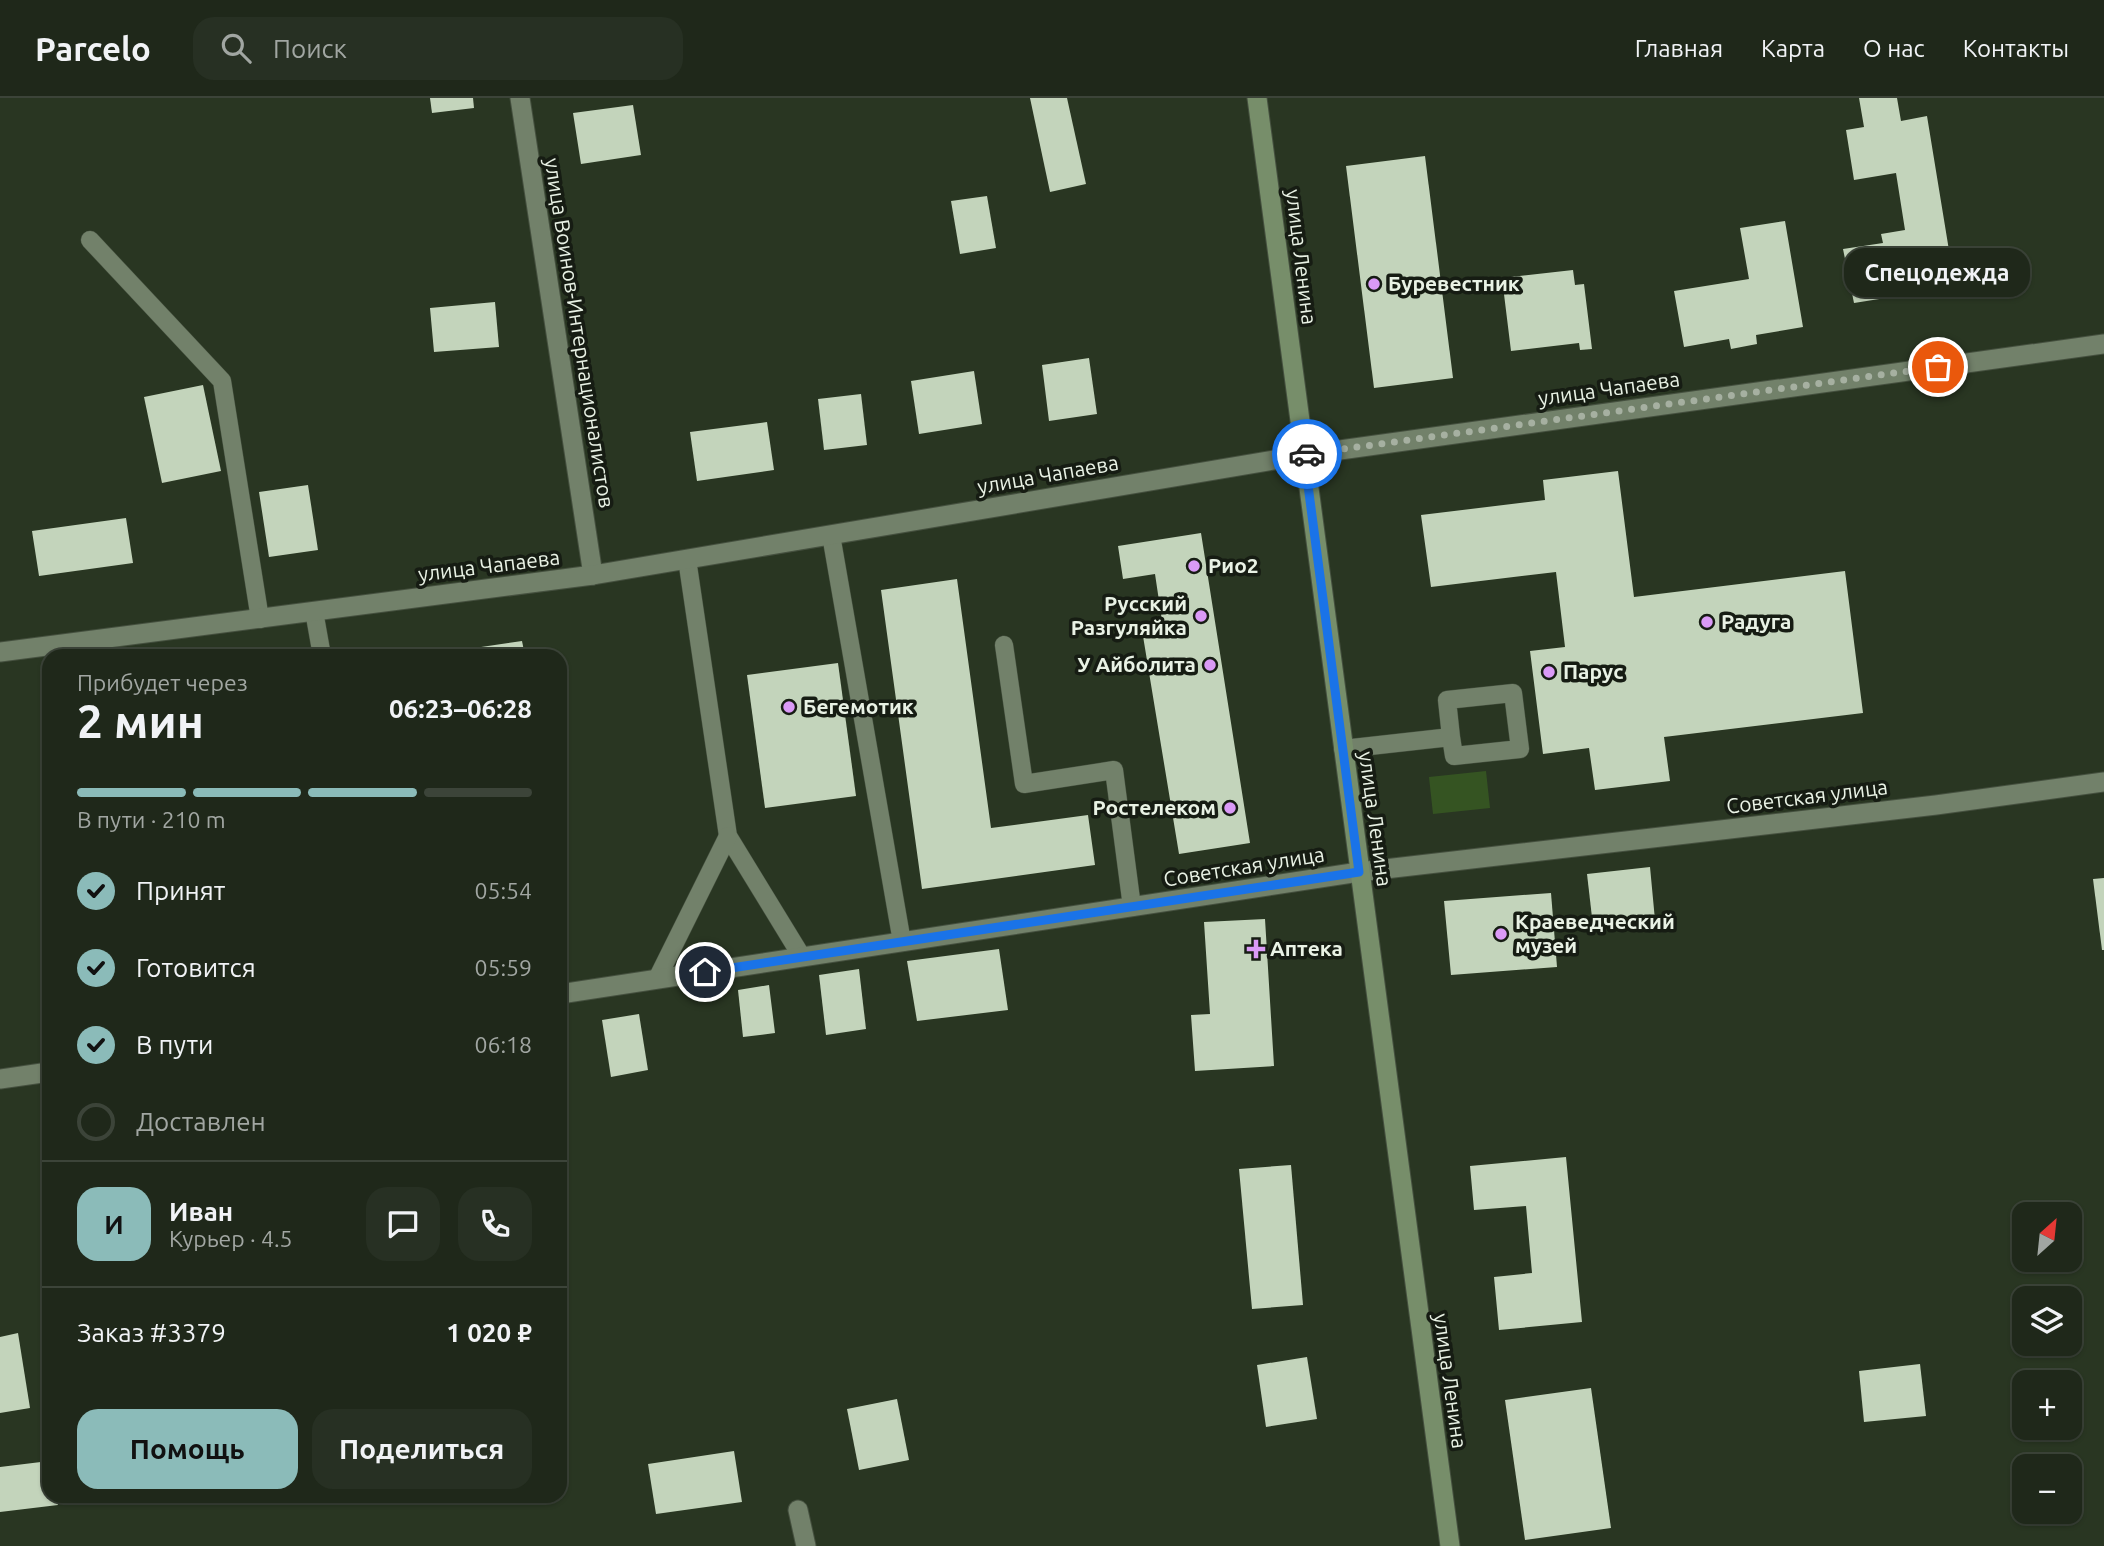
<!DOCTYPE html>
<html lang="ru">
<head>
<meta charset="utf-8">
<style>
	:root { --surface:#1f281a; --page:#273023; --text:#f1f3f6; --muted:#a1a6a2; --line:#3c4439; --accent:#8bbbb9 }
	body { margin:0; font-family:Ubuntu,sans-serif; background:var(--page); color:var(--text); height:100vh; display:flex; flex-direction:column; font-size:26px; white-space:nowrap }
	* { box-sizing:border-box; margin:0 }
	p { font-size:23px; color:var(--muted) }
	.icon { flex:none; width:38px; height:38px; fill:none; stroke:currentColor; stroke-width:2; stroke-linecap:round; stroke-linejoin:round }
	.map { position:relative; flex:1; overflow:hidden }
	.details { position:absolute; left:42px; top:551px; width:525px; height:854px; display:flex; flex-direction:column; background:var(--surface); border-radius:21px; box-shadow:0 2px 5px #0004,0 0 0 2px var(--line) }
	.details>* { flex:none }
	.needle { width:46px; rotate:27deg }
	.buttons { position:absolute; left:2012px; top:1104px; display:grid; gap:14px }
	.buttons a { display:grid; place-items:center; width:70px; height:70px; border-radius:14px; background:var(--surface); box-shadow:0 2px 5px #0004,0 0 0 2px var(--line); font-size:35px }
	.pin { position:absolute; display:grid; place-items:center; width:60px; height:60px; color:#fff; margin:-30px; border:4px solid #fff; border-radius:50%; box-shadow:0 2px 7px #0007 }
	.courier { position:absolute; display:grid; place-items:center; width:70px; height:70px; margin:-35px; border:5px solid #1a73e8; border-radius:50%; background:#fff; color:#222; box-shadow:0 2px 9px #0007 }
	.bubble { position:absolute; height:49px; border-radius:21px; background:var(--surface); box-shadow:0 2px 5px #0004,0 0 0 2px var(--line); font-size:23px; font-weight:700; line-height:49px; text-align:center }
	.head em { font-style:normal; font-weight:700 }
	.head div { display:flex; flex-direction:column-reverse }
	.head { display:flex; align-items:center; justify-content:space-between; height:119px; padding:0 35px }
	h1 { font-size:46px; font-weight:700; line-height:52px }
	.bar { display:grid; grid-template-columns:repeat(4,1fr); gap:10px 7px; align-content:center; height:84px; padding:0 35px }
	.bar i { height:9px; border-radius:5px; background:var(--line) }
	.bar .current { background:var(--accent) }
	.bar p { grid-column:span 4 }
	.line { display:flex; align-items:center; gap:18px; padding:0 35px; border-top:2px solid var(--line) }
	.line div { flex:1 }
	.round { display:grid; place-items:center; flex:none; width:74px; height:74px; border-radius:21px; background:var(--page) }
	ol { padding:0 35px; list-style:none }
	li { display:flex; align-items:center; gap:21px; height:77px }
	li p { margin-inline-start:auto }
	li .icon { padding:7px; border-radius:50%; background:var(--accent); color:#111; stroke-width:4 }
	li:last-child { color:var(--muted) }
	li i { width:38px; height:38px; border:4px solid var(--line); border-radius:50% }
	.cta { display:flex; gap:14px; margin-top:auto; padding:14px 35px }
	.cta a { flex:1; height:80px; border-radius:21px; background:var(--accent); color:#111; font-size:28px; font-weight:700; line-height:80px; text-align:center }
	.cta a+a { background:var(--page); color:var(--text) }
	header { display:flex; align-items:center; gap:42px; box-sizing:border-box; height:98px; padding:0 35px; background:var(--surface); border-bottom:2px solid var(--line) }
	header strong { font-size:33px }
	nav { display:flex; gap:38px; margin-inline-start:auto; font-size:24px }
	.search { width:490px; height:63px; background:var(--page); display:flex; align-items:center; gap:18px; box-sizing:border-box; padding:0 24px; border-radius:21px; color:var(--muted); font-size:26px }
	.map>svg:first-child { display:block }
	.green { fill:#355422 }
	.building { fill:#c3d4bb }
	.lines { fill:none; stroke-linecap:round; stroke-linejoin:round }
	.service-casing { stroke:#45503f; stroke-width:19 }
	.minor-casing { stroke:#45503f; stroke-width:21 }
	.secondary-casing { stroke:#45503f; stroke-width:21 }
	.service { stroke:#72816a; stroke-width:18 }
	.minor { stroke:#72816a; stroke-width:19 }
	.secondary { stroke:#778e6a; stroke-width:19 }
	.done { stroke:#a6b0a1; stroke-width:7; stroke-dasharray:0 12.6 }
	.route { stroke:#1a73e8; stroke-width:9 }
	.poi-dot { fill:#da9af6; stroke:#161c13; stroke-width:2.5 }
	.labels { text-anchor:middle; stroke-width:7; stroke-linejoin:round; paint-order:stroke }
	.street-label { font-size:21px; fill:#e9f2e5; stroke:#161c13 }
	.poi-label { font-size:21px; font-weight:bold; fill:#e9f2e5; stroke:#161c13; text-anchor:start }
</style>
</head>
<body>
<header>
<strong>Parcelo</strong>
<div class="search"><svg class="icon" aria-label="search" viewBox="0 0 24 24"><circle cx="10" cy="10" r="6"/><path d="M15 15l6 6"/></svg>Поиск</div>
<nav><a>Главная</a><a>Карта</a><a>О нас</a><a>Контакты</a></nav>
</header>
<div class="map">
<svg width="2104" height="1448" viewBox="0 0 2104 1448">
	<rect width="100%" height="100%" fill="#293622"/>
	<path class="green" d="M1486,673l4,37 -57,6 -4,-37z"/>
	<g class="building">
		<path d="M430,0h43l1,10 -42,5z"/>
		<path d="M1030,0h37l19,86 -36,8z"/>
		<path d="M1859,0h38l4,23 26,-5 28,171 -101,16 -11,-54 40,-6 -2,-9 24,-4 -9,-57 -42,7 -8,-50 18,-3z"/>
		<path d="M633,7l8,50 -60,9 -8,-51z"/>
		<path d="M1425,58l28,222 -79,10 -28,-222z"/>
		<path d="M987,98l9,52 -36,6 -9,-53z"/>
		<path d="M1785,123l18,106 -47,8 1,9 -26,5 -2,-10 -45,8 -10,-56 75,-12 -9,-51z"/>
		<path d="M1573,172l2,15 9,-1 8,65 -12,1 -1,-7 -68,8 -9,-73z"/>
		<path d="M495,204l4,45 -65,5 -4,-44z"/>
		<path d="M1089,260l8,56 -48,7 -7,-56z"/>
		<path d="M974,273l8,53 -63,10 -8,-53z"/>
		<path d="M203,287l18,86 -59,12 -18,-86z"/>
		<path d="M861,296l6,51 -43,5 -6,-51z"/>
		<path d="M767,324l7,48 -77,11 -7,-49z"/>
		<path d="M1618,373l16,126 211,-26 18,142 -199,24 6,44 -75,9 -6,-42 -46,6 -13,-103 35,-4 -9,-75 -125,15 -10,-72 124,-15 -2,-20z"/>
		<path d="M308,387l10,65 -49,7 -10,-65z"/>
		<path d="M126,420l7,45 -94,13 -7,-45z"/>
		<path d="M1201,435l49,310 -71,11 -38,-230 21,-3 -7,-47 -32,5 -5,-33z"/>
		<path d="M957,481l34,249 97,-13 7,50 -173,24 -41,-299z"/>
		<path d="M522,543l3,15h-70l-1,-5z"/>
		<path d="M838,565l18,133 -91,12 -18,-133z"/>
		<path d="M1650,769l5,53 -62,6 -6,-52z"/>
		<path d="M2104,780v72h-2l-9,-71z"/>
		<path d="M1551,795l6,74 -106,8 -7,-74z"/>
		<path d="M562,796l7,46 -9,1v-46z"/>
		<path d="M1265,821l9,147 -79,5 -4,-56 19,-1 -6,-92z"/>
		<path d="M999,851l9,61 -91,11 -10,-60z"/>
		<path d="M859,871l7,60 -40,6 -7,-60z"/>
		<path d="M769,887l6,48 -32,4 -5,-47z"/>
		<path d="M639,916l9,56 -37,7 -9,-57z"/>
		<path d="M1566,1059l16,165 -83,8 -5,-53 38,-4 -6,-67 -52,4 -4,-44z"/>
		<path d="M1291,1067l12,140 -51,4 -13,-140z"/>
		<path d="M18,1235l12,75 -30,5v-76z"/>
		<path d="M1307,1259l10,62 -51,8 -9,-62z"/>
		<path d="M1920,1266l6,52 -62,6 -5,-51z"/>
		<path d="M1591,1290l20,140 -86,12 -20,-140z"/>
		<path d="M897,1301l12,61 -50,10 -12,-61z"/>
		<path d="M734,1353l8,51 -86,12 -8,-50z"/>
		<path d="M49,1363v35h8l1,9 -58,7v-45z"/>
	</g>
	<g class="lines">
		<defs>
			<g id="service">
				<path d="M90,142l132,141 38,238"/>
				<path d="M831,437l71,407"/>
				<path d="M687,461l41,277 74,121"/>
				<path d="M314,513l8,45"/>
				<path d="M1004,547l20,139 90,-14 18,137"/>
				<path d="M1343,651l108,-12 3,19 66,-7 -7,-56 -66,7 4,37"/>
				<path d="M657,881l71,-143"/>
			</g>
			<g id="minor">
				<path d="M520,0l73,477"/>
				<path d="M0,554l593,-77 711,-120 800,-111"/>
				<path d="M560,896l799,-122 577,-67 168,-23"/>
				<path d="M0,981l49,-7"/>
				<path d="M798,1412l8,36"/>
			</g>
			<path id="secondary" d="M1257,0l193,1448"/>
		</defs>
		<use href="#service" class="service-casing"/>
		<use href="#minor" class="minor-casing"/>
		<use href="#secondary" class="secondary-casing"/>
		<use href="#service" class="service"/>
		<use href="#minor" class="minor"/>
		<use href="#secondary" class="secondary"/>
	</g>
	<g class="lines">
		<path class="done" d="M1307,356l631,-87"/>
		<path class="route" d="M705,874l654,-100 -55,-417 3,-1"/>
	</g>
	<g class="poi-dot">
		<circle cx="1374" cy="186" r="7"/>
		<circle cx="1194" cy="468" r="7"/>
		<circle cx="1201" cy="518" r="7"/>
		<circle cx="1707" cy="524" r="7"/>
		<circle cx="1210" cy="567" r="7"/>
		<circle cx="1549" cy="574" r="7"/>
		<circle cx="789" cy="609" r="7"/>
		<circle cx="1230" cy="710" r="7"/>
		<circle cx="1501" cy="836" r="7"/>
		<path d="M1252.5 840.5h7v7h7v7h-7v7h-7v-7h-7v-7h7z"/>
	</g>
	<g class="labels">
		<g class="street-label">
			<text transform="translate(1301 159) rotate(83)" y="7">улица Ленина</text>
			<text transform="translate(579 235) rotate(81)" y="7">улица Воинов-Интернационалистов</text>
			<text transform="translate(1609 291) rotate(-8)" y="7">улица Чапаева</text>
			<text transform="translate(1048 377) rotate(-10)" y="7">улица Чапаева</text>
			<text transform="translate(489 468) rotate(-7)" y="7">улица Чапаева</text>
			<text transform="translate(1807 699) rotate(-7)" y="7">Советская улица</text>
			<text transform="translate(1375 721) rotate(82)" y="7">улица Ленина</text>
			<text transform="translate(1244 769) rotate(-9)" y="7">Советская улица</text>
			<text transform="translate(1450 1283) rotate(82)" y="7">улица Ленина</text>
		</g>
		<g class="poi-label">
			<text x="1388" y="193">Буревестник</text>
			<text x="1208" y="475">Рио2</text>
			<text x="1187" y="513" text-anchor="end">Русский<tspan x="1187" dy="24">Разгуляйка</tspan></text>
			<text x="1721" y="531">Радуга</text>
			<text x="1196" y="574" text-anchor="end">У Айболита</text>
			<text x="1563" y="581">Парус</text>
			<text x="803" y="616">Бегемотик</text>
			<text x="1216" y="717" text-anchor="end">Ростелеком</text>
			<text x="1515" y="831">Краеведческий<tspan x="1515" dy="24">музей</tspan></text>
			<text x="1270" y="858">Аптека</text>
		</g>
	</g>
</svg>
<div class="buttons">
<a><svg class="needle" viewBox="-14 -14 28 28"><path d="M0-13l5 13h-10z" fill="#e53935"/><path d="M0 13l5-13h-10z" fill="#a1a6a2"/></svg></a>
<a><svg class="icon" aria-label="layers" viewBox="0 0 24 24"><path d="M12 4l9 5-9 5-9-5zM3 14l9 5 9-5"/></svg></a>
<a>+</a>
<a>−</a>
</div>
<div class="pin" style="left:1938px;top:269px;background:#ea580c"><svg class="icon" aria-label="bag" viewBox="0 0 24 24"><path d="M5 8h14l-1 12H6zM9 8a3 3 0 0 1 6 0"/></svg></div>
<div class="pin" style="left:705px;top:874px;background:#1f2937"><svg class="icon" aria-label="home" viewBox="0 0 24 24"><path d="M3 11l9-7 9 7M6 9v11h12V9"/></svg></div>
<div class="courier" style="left:1307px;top:356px"><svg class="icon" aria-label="car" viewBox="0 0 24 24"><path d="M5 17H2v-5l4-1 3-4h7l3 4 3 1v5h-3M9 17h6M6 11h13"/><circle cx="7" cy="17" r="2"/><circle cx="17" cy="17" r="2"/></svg></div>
<div class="bubble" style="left:1844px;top:150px;width:186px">Спецодежда</div>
<section class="details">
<div class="head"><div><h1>2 мин</h1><p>Прибудет через</p></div><em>06:23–06:28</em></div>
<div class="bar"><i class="current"></i><i class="current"></i><i class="current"></i><i></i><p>В пути · 210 m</p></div>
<ol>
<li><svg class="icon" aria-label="check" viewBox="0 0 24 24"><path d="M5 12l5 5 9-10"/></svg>Принят<p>05:54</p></li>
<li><svg class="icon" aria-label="check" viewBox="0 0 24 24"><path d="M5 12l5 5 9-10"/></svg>Готовится<p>05:59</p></li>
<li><svg class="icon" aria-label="check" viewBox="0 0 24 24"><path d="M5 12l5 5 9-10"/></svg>В пути<p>06:18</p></li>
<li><i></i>Доставлен</li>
</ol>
<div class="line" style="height:126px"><b class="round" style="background:var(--accent);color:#111">И</b><div><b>Иван</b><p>Курьер · 4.5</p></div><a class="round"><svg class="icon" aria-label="chat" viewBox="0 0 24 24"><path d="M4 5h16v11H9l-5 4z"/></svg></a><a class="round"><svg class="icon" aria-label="phone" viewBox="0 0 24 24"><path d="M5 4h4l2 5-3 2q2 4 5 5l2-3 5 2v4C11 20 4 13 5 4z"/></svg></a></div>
<div class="line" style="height:91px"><div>Заказ #3379</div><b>1 020 ₽</b></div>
<div class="cta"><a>Помощь</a><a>Поделиться</a></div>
</section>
</div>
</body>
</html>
